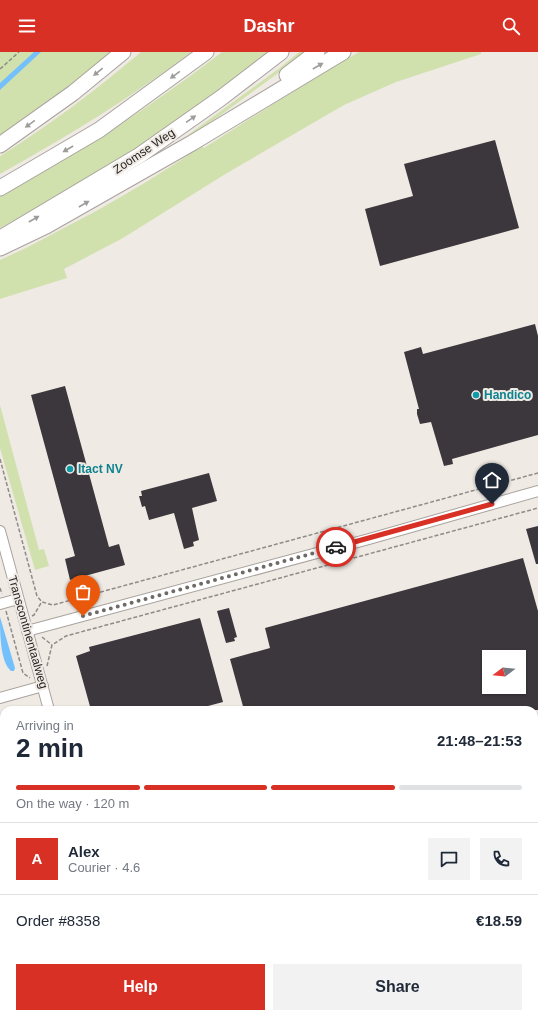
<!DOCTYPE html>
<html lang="en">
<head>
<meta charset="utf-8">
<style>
	:root { --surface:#fff; --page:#f2f2f3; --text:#1f2937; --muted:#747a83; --line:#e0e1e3; --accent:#d93025 }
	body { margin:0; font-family:Helvetica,sans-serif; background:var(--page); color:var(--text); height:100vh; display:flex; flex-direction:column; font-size:15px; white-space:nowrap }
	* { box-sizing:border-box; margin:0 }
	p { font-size:13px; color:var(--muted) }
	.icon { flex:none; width:22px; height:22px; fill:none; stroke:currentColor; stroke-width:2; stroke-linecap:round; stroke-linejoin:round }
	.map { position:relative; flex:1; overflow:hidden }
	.panel { position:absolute; left:0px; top:654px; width:538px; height:312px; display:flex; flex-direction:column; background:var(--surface); border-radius:12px 12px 0 0; box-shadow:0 1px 3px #0004 }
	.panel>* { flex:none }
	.needle { width:26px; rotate:254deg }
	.controls { position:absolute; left:482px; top:598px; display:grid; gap:8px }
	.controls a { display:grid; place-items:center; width:44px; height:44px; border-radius:0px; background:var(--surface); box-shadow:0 1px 3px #0004; font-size:20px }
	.pin { position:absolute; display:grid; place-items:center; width:34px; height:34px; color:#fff; margin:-41px -17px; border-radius:50% 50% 50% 0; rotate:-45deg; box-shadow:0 0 4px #0007 }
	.pin .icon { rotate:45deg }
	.courier { position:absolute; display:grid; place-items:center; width:40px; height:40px; margin:-20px; border:3px solid #d93025; border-radius:50%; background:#fff; color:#222; box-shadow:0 1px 5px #0007 }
	.headline em { font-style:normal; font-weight:700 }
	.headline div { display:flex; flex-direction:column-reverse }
	.headline { display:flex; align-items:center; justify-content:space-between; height:68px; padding:0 16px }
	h1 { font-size:26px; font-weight:700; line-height:30px }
	.bar { display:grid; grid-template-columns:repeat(4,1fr); gap:6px 4px; align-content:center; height:48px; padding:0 16px }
	.bar i { height:5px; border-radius:3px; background:var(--line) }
	.bar .on { background:var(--accent) }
	.bar p { grid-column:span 4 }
	.line { display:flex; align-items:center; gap:10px; padding:0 16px; border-top:1px solid var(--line) }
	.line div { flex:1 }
	.round { display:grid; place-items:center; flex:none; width:42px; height:42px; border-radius:0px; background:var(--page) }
	.button { display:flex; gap:8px; margin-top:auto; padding:8px 16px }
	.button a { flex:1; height:46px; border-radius:0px; background:var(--accent); color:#fff; font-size:16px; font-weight:700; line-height:46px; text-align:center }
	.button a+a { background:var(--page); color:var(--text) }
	header { display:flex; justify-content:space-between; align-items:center; height:52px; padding:0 16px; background:var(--accent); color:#fff; font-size:18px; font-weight:700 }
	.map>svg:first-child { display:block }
	.green { fill:#d0e1ae }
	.water { fill:#73c0fd }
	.building { fill:#3b373c; fill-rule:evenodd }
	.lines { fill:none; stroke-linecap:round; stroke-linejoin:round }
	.minor-casing { stroke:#a9a39e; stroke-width:12 }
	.highway-casing { stroke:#a9a39e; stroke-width:17 }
	.path { stroke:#8f8b88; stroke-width:1.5; stroke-dasharray:4 2; stroke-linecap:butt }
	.minor { stroke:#fff; stroke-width:10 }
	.highway { stroke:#fff; stroke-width:15 }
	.rail { stroke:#8c8884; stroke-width:3; stroke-dasharray:8 4; stroke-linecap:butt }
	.oneway { fill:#9e9d9c }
	.done { stroke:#6d6a67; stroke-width:4; stroke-dasharray:0 7.2 }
	.route { stroke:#d93025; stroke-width:5 }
	.culture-dot { fill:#0f9aa8; stroke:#f0eae5; stroke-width:1.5 }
	.labels { text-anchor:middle; stroke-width:4; stroke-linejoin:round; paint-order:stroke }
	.street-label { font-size:12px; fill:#272523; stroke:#f0eae5 }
	.culture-label { font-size:12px; font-weight:bold; fill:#0d838f; stroke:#f0eae5; text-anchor:start }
</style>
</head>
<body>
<header><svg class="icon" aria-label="menu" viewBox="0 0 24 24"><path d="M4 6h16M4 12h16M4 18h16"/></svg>Dashr<svg class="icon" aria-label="search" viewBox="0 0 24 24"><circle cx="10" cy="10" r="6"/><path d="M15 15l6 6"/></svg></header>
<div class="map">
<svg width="538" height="966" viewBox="0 0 538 966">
	<rect width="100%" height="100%" fill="#f0eae5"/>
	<g class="green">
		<path d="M0,0h111l-32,27 -79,56z"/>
		<path d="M141,0h50c-59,45 -126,86 -191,122v-18c50,-31 96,-66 141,-104z"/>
		<path d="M222,0h49c-29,21 -57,43 -86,64 -59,42 -122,78 -185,112v-33c78,-41 152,-89 222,-143z"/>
		<path d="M299,0h8l-89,65 -29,19 -1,-1 93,-68z"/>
		<path d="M359,0h122v2l-85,28 -52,23 -117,68 -104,65 -59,31 3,9 -67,21v-39l28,-13 70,-37 45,-26 41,-26 17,-12 3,2 113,-72z"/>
		<path d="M0,353l39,145 5,-1 5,17 -14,4 -35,-122z"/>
	</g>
	<g class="water">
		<path d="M34,0h7l-41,38v-7z"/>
		<path d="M0,565l15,51 -1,3h-3c-11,-9 -11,-39 -11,-54z"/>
	</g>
	<g class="building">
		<path d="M495,88l24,88 -139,38 -15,-57 48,-13 -9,-32z"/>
		<path d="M535,272l3,12v99l-86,24 1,5 -9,2 -13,-44 -11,2 -3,-10v-5h2l-15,-57 17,-5 2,7z"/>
		<path d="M65,334l44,161 10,-3 6,21 -55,15 -5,-21 10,-3 -44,-161z"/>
		<path d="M209,421l8,28 -25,7 7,32 -6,2 1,4 -10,3 -10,-36 -25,7 -4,-14 -3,1 -3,-11h3l-1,-5z"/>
		<path d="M538,474v38h-2l-10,-35z"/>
		<path d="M523,506l15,53v99h-294l-14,-51 40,-11 -5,-20zM489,605h30v30h-30z"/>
		<path d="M229,556l8,29 -3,1 1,3 -9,2 -9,-32z"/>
		<path d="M200,566l23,84 -30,8h-102l-15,-54 14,-5 -1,-4z"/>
	</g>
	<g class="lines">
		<defs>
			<g id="minor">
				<path d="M0,479l49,179"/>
				<path d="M0,552l18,-5"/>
				<path d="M27,579l342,-92 169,-48"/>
				<path d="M0,646l43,-12"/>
				<path d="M534,921l4,-1"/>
				<path d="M128,962l1,4"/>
				<path d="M368,966l14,-4"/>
			</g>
			<g id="highway">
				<path d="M287,23l30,-23"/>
				<path d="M0,93l73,-52 50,-41"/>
				<path d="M0,136l99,-58 107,-78"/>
				<path d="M4,184l136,-81 81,-57 60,-46"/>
				<path d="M0,196l46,-22 146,-83 151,-91"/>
			</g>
		</defs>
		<use href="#minor" class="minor-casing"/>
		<use href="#highway" class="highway-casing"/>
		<g class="path">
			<path d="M0,17l19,-17"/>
			<path d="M0,407l37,137 5,6 11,3 485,-132"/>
			<path d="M0,536l2,6"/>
			<path d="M6,559l17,62 7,5"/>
			<path d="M32,564l2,-1 7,-12"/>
			<path d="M42,585l10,8"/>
			<path d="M47,614l5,-21 14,-9 472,-128"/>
		</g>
		<use href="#minor" class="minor"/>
		<use href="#highway" class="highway"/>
		<g class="rail">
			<path d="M534,687l4,-1"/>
			<path d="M161,962v4"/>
		</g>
	</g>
	<defs><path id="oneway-solid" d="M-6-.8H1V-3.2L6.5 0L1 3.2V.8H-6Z"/></defs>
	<g class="oneway">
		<use href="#oneway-solid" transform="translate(318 14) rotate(-30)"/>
		<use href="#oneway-solid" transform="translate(98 20) rotate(141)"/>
		<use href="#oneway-solid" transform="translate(175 23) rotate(144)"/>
		<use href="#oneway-solid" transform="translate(191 67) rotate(-35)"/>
		<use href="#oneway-solid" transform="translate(30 72) rotate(144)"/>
		<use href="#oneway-solid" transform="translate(68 97) rotate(150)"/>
		<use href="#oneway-solid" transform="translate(84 152) rotate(-30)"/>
		<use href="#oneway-solid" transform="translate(34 167) rotate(-30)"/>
	</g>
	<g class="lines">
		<path class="done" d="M83,564l253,-69"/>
		<path class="route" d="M336,495l156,-43"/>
	</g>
	<g class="culture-dot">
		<circle cx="476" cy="343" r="4"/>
		<circle cx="70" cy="417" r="4"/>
	</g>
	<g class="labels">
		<g class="street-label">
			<text transform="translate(144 99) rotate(-34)" y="4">Zoomse Weg</text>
			<text transform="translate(28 580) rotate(74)" y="4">Transcontinentaalweg</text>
		</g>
		<g class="culture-label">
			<text x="484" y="347">Handico</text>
			<text x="78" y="421">Itact NV</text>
		</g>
	</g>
</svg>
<div class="controls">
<a><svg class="needle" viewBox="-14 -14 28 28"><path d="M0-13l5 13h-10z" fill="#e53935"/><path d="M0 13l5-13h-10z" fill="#747a83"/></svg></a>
</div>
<div class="pin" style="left:83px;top:564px;background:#ea580c"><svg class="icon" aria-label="bag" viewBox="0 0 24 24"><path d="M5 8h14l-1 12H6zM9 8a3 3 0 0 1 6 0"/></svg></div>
<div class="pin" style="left:492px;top:452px;background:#1f2937"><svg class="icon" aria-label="home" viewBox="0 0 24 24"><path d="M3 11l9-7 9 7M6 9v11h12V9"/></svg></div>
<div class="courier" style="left:336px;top:495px"><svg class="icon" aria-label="car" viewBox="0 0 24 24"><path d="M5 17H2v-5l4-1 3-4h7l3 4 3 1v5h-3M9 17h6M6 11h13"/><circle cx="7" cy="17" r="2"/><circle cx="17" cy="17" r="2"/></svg></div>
<section class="panel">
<div class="headline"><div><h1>2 min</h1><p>Arriving in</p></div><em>21:48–21:53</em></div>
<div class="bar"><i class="on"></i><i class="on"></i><i class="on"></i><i></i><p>On the way · 120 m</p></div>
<div class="line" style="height:72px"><b class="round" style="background:var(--accent);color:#fff">A</b><div><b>Alex</b><p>Courier · 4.6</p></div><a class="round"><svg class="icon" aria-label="chat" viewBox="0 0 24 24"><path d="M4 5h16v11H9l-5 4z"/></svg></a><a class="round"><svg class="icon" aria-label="phone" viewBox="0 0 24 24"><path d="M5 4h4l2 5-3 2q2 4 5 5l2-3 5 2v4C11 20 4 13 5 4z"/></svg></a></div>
<div class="line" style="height:52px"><div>Order #8358</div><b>€18.59</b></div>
<div class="button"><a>Help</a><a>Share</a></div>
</section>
</div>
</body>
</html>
